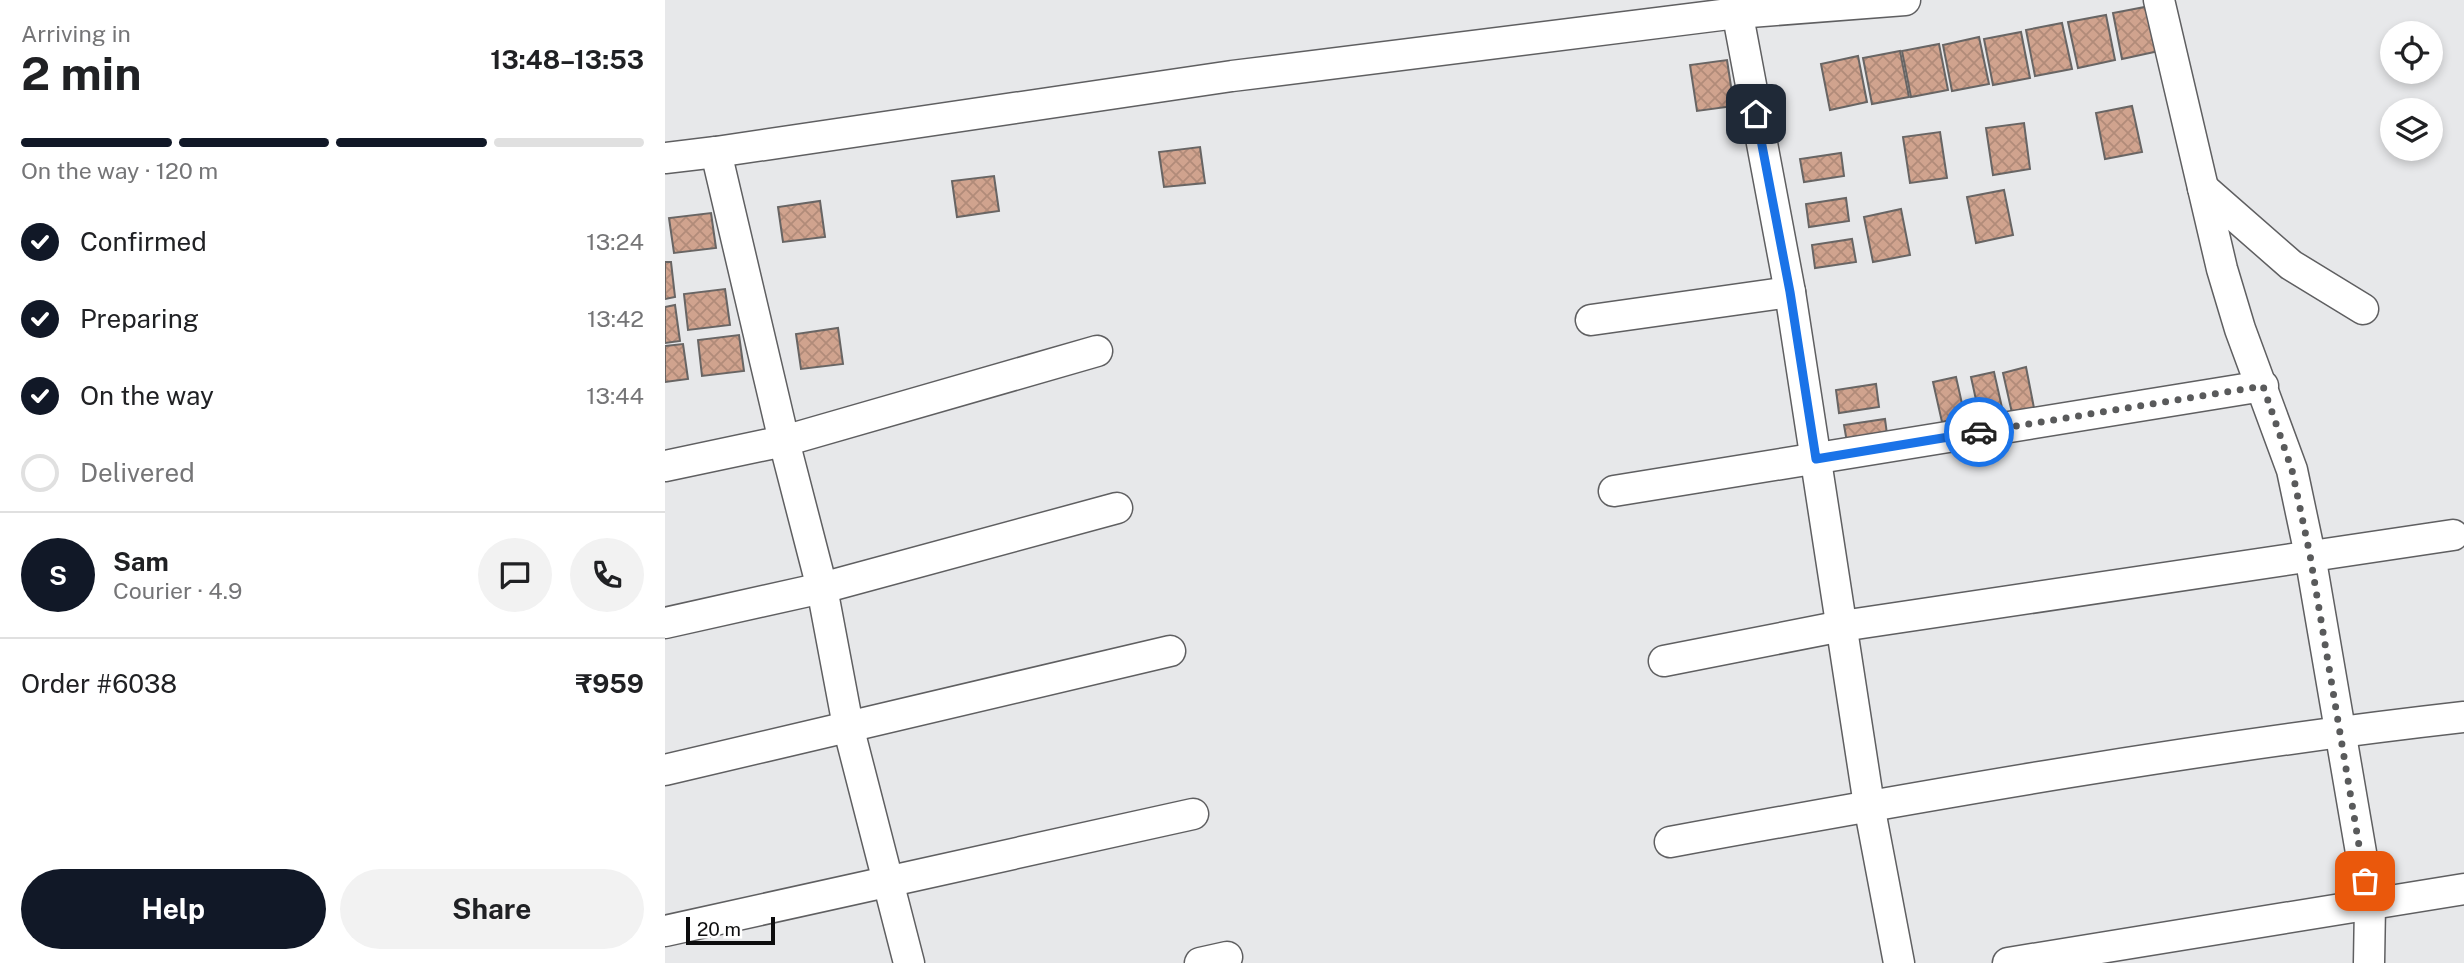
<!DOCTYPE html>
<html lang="en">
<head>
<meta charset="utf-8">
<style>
	:root { --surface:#fff; --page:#f2f2f2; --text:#202124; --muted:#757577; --line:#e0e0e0; --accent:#111827 }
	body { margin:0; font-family:"Public Sans",sans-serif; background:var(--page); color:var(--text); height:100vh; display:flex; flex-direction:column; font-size:26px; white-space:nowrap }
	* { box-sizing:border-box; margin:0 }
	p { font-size:23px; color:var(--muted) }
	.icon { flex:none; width:38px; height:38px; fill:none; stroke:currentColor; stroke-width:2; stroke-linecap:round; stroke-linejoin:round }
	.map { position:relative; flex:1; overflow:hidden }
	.drawer { display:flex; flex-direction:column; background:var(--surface); width:665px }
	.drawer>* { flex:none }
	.buttons { position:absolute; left:1715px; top:21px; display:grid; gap:14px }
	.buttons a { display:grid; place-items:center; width:63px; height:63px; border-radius:50%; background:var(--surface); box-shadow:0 4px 10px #0003; font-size:35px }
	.scale { position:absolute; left:21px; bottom:18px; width:89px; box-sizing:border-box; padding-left:7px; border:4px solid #0d0d0e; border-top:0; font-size:19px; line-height:24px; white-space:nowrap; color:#0d0d0e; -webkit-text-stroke:5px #fff; paint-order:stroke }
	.pin { position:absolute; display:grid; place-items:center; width:60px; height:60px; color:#fff; margin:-30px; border-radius:14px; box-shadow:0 4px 10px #0006 }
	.courier { position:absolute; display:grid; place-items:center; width:70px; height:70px; margin:-35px; border:5px solid #1a73e8; border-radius:50%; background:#fff; color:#222; box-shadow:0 2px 9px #0007 }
	.head em { font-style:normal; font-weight:700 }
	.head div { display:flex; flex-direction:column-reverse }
	.head { display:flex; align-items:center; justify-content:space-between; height:119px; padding:0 21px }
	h1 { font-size:46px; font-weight:700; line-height:52px }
	.bar { display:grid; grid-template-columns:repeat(4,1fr); gap:10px 7px; align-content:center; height:84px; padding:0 21px }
	.bar i { height:9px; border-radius:5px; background:var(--line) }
	.bar .on { background:var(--accent) }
	.bar p { grid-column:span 4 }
	.line { display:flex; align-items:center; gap:18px; padding:0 21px; border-top:2px solid var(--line) }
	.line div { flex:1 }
	.round { display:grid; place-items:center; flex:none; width:74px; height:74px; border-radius:37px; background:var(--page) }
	ol { padding:0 21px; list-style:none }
	li { display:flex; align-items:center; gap:21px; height:77px }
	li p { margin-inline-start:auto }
	li .icon { padding:7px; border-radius:50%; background:var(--accent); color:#fff; stroke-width:4 }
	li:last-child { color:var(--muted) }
	li i { width:38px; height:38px; border:4px solid var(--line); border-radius:50% }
	.action { display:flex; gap:14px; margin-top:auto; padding:14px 21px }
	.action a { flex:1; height:80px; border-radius:42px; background:var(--accent); color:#fff; font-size:28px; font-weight:700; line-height:80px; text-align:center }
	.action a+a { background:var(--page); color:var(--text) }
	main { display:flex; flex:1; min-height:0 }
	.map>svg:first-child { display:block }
	.building { fill:url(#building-cross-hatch); stroke:#686564; stroke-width:2 }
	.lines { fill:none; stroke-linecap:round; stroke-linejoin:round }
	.minor-casing { stroke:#5f5f61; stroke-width:33 }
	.minor { stroke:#fff; stroke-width:30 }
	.done { stroke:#595a5b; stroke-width:7; stroke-dasharray:0 12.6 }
	.route { stroke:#1a73e8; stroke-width:9 }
</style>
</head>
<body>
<main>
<section class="drawer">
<div class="head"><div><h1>2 min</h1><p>Arriving in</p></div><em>13:48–13:53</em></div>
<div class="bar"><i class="on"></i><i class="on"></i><i class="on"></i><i></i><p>On the way · 120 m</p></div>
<ol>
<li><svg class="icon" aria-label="check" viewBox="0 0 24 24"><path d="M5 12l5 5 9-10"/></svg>Confirmed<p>13:24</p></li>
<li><svg class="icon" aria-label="check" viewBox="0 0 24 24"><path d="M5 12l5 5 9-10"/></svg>Preparing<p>13:42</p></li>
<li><svg class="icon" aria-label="check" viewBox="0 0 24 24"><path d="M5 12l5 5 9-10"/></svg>On the way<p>13:44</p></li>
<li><i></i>Delivered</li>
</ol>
<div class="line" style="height:126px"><b class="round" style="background:var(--accent);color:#fff">S</b><div><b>Sam</b><p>Courier · 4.9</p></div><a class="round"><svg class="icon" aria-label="chat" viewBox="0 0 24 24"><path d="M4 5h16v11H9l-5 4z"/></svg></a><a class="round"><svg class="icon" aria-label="phone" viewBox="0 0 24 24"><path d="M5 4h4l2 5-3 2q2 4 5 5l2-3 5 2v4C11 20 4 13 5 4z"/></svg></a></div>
<div class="line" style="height:91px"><div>Order #6038</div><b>₹959</b></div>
<div class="action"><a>Help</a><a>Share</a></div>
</section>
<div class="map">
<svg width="1799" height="963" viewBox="0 0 1799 963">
	<defs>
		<pattern id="building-cross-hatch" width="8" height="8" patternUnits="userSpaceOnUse" patternTransform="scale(1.75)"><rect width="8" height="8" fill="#d0a38e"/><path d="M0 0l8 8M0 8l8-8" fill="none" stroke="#b18b79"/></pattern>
	</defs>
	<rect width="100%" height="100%" fill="#e7e8ea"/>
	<g class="building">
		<path d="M1485,6l9,45 -37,8 -9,-46z"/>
		<path d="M1441,15l9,45 -37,8 -10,-46z"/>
		<path d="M1397,23l10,46 -37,7 -9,-46z"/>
		<path d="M1356,32l9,46 -37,7 -9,-46z"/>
		<path d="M1314,37l10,47 -37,7 -9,-46z"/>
		<path d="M1274,44l9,46 -37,7 -9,-46z"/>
		<path d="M1235,51l9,46 -37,7 -9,-46z"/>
		<path d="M1193,56l9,46 -37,8 -9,-46z"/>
		<path d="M1062,60l7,46 -37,5 -7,-46z"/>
		<path d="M1467,106l10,46 -37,7 -9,-46z"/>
		<path d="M1359,123l6,46 -37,6 -7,-47z"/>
		<path d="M1275,132l7,46 -37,5 -7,-46z"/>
		<path d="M535,147l5,36 -41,4 -5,-35z"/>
		<path d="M1176,153l3,23 -40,6 -4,-23z"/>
		<path d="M329,176l5,35 -42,6 -5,-36z"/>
		<path d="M1339,190l9,45 -37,8 -9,-46z"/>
		<path d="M1181,198l3,23 -40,6 -3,-23z"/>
		<path d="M155,201l5,36 -42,5 -5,-35z"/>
		<path d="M1236,209l9,46 -37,7 -9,-45z"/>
		<path d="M46,213l5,35 -42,5 -5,-35z"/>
		<path d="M1187,239l4,23 -41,6 -3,-23z"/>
		<path d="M0,262h6l4,35 -10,2z"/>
		<path d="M60,289l5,36 -42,5 -4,-36z"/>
		<path d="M10,305l5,36 -15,2v-36z"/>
		<path d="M173,328l5,36 -42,5 -5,-35z"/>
		<path d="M74,335l5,36 -42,5 -4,-36z"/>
		<path d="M18,344l5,35 -23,3v-36z"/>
		<path d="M1361,367l8,41 -22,5 -9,-40z"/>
		<path d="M1329,372l9,40 -23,6 -9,-41z"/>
		<path d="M1291,377l9,40 -23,5 -9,-40z"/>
		<path d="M1211,384l3,23 -40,6 -3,-23z"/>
		<path d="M1220,419l3,23 -40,6 -4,-23z"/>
	</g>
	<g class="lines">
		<defs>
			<g id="minor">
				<path d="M1070,0l55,292 79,513 30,158"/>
				<path d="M1494,0l63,269 18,60 52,141 18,85 60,350 -1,58"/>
				<path d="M51,152l68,289 38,147 26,138 61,237"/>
				<path d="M0,158l51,-6 516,-76 505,-63 168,-13"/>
				<path d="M1538,188l88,77 72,44"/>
				<path d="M926,320l199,-28"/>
				<path d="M0,466l119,-25 313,-90"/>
				<path d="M949,491l649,-105"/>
				<path d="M0,623l157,-35 295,-80"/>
				<path d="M999,661l178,-35 611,-91"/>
				<path d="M0,770l505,-119"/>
				<path d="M1005,842c263,-48 528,-95 794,-125"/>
				<path d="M0,931l528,-117"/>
				<path d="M535,963l27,-6"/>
				<path d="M1343,963l456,-74"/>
			</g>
		</defs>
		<use href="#minor" class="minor-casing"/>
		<use href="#minor" class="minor"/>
	</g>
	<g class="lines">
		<path class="done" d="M1314,432l284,-46 29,84 18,85 55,326"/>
		<path class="route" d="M1091,114l34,178 26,167 163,-27"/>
	</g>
</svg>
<div class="buttons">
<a><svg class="icon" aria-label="locate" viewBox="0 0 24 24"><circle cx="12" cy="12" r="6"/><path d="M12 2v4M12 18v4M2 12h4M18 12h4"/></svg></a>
<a><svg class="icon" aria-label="layers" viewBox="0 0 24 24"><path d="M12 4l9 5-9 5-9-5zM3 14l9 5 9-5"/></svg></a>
</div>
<div class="scale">20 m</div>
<div class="pin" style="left:1700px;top:881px;background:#ea580c"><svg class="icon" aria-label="bag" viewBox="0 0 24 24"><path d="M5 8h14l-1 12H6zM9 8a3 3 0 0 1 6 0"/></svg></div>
<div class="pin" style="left:1091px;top:114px;background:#1f2937"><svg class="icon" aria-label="home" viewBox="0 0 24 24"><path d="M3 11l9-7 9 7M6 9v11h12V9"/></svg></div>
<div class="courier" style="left:1314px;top:432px"><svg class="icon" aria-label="car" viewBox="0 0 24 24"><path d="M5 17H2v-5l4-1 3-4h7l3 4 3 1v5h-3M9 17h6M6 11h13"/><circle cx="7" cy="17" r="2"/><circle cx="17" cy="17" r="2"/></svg></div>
</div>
</main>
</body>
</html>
